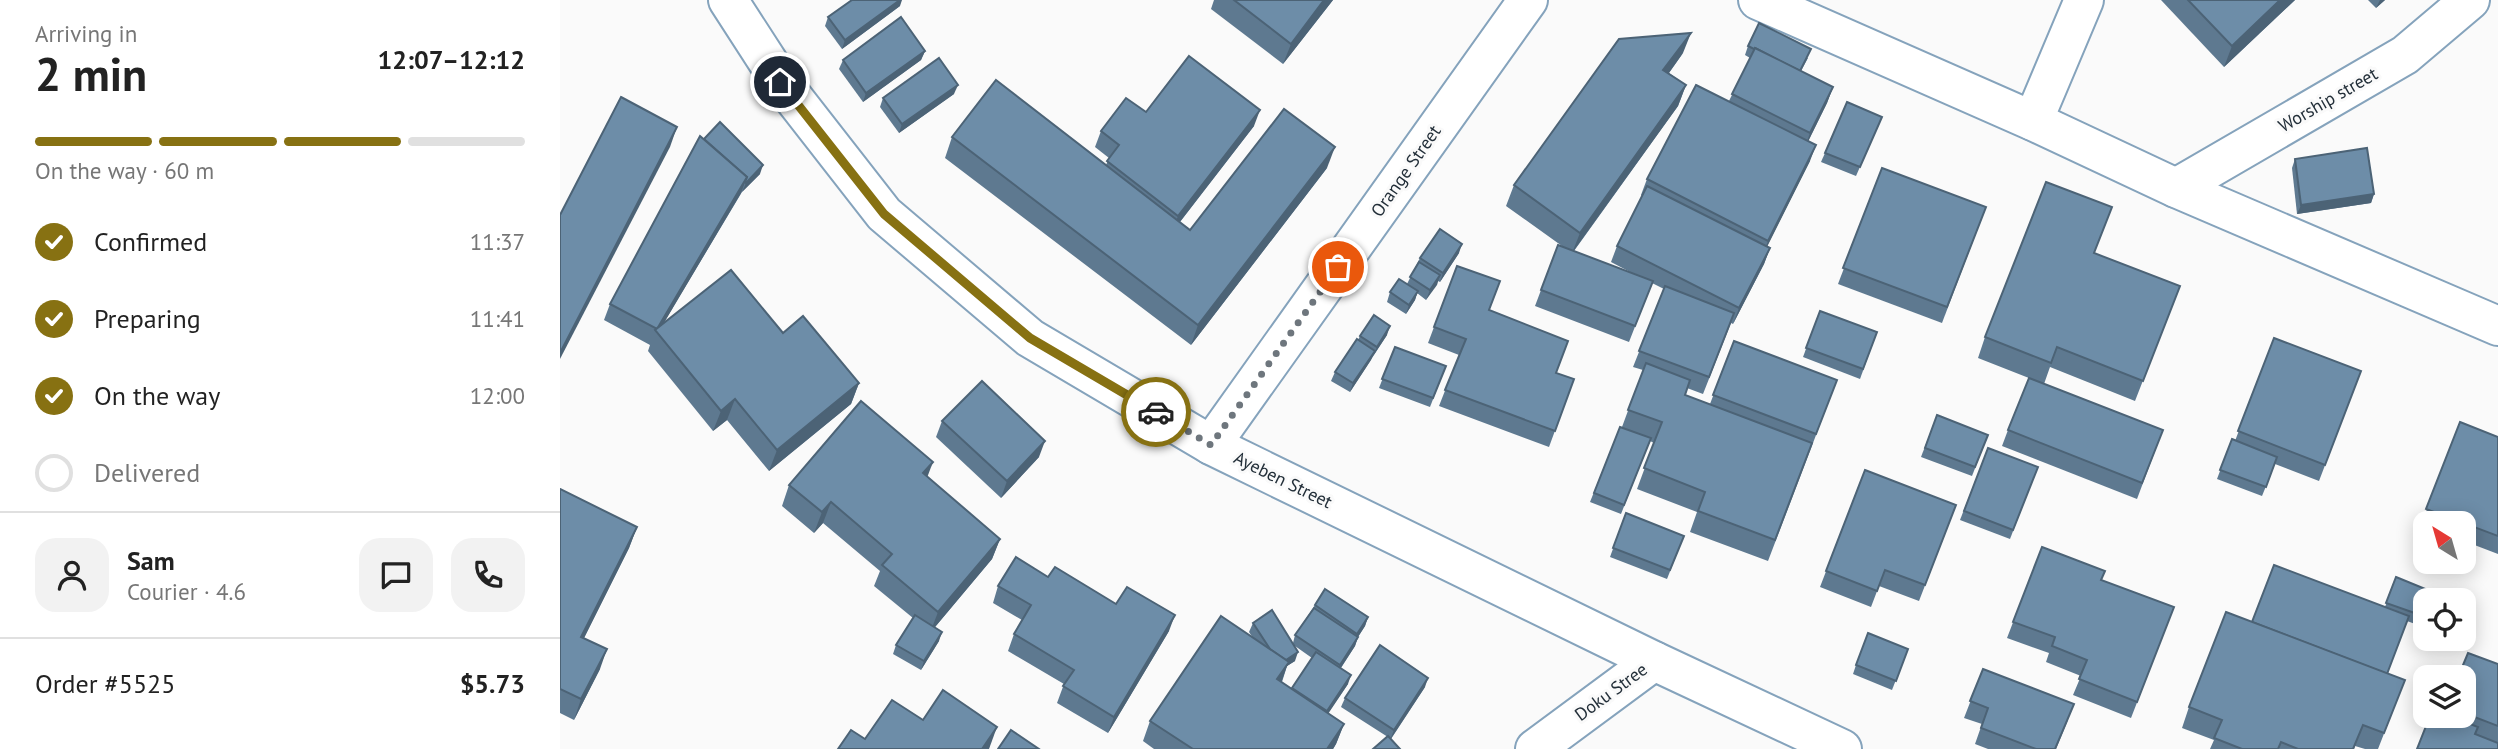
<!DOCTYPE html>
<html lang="en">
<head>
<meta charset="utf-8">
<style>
	:root { --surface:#fff; --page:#f2f2f2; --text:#222; --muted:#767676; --line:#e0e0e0; --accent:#877112 }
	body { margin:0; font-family:"PT Sans",sans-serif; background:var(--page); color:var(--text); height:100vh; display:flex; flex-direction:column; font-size:26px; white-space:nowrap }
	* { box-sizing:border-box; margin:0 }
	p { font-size:23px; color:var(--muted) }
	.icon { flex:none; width:38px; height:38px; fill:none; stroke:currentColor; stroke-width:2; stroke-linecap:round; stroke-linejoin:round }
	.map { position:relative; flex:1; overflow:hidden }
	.panel { display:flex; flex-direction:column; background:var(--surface); width:560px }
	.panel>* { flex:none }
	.needle { width:46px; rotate:323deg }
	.fabs { position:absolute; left:1853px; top:511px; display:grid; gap:14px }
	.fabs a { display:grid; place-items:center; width:63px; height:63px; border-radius:14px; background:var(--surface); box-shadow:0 4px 18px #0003; font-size:35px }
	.pin { position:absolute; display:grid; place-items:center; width:60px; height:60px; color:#fff; margin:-30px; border:4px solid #fff; border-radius:50%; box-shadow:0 2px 7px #0007 }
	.courier { position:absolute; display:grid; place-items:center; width:70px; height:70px; margin:-35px; border:5px solid #877112; border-radius:50%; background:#fff; color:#222; box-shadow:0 2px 9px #0007 }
	.head em { font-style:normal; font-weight:700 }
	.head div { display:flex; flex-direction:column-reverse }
	.head { display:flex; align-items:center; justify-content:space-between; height:119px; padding:0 35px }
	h1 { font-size:46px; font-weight:700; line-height:52px }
	.bar { display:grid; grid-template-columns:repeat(4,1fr); gap:10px 7px; align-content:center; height:84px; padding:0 35px }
	.bar i { height:9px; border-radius:5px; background:var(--line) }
	.bar .on { background:var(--accent) }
	.bar p { grid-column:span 4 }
	.line { display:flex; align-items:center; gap:18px; padding:0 35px; border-top:2px solid var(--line) }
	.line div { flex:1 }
	.round { display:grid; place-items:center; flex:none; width:74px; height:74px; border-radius:21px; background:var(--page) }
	ol { padding:0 35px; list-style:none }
	li { display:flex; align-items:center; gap:21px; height:77px }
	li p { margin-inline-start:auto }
	li .icon { padding:7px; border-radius:50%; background:var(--accent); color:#fff; stroke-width:4 }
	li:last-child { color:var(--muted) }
	li i { width:38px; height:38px; border:4px solid var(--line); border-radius:50% }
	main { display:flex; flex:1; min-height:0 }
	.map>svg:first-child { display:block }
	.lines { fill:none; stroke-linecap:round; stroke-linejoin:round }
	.minor-casing { stroke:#85a3bc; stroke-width:42 }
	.minor { stroke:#fff; stroke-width:38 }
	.wall { fill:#5e7990; fill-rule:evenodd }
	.shaded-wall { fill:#4c6376 }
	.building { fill:#6d8da8; stroke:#4c6376; stroke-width:2 }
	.done { stroke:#6e767d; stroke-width:7; stroke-dasharray:0 12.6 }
	.route { stroke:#877112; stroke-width:9 }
	.labels { text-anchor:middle; stroke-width:6; stroke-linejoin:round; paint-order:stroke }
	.street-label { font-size:18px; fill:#232f39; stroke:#fafafa }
</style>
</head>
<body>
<main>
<section class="panel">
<div class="head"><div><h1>2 min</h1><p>Arriving in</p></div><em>12:07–12:12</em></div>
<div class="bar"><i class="on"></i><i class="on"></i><i class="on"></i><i></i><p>On the way · 60 m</p></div>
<ol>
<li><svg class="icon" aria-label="check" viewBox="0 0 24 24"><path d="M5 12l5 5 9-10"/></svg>Confirmed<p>11:37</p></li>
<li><svg class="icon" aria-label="check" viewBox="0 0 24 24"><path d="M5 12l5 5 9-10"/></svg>Preparing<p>11:41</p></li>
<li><svg class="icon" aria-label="check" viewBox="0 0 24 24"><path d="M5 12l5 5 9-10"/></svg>On the way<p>12:00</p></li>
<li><i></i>Delivered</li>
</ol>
<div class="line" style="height:126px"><a class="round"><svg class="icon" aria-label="person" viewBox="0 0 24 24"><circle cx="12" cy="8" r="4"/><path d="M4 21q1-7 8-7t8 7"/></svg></a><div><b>Sam</b><p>Courier · 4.6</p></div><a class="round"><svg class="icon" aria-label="chat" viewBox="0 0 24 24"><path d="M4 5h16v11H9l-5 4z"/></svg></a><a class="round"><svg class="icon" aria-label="phone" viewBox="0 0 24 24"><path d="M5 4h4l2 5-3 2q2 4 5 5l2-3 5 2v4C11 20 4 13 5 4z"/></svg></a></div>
<div class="line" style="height:91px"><div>Order #5525</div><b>$5.73</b></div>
</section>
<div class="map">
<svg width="1938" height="749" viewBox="0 0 1938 749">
	<rect width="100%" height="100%" fill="#fafafa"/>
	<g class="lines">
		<defs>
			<g id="minor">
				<path d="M168,0l53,82 103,132 146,124 181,107 443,216 188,88"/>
				<path d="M1198,0l275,121 143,67 322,138"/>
				<path d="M1473,121l51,-121"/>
				<path d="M1616,188l229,-133 65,-55"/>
				<path d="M651,445l317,-445"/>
				<path d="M975,749l119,-88"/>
			</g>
		</defs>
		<use href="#minor" class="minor-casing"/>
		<use href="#minor" class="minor"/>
	</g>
	<g class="wall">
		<path d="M654,0h119l-50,64 -72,-55z"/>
		<path d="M1601,0h134l-71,67z"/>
		<path d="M1808,0h17l-9,8z"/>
		<path d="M340,6l-58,43 -17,-23 3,-9z"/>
		<path d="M1188,46l60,12 -7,13 32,16 -6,16 -19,38 2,20 -43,85 3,2 -6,16 -31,60 -2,-1 -28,71 -16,-6 -2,7 25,9 24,-63 103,39 -69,181 -78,-29 7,-20 -60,-23 17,-46 -4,-2 -29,73 -31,-12 30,-75h2l21,-57 -10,-3 31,-78 -12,-6 -23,59 -94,-36 23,-61 4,1 -56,-40 8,-21 169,-132 -14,20 17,12 -8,21 -104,145 58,22 -21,-11 6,-16 25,-50 -1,-1 6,-16 82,-78 21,-43 -5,-3z"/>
		<path d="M365,51l-4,9 -58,42 -24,-33 4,-9z"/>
		<path d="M394,94l-55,39 -19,-26 3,-9z"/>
		<path d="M586,112l108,14 -74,96 10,8 137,-62 -136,177 -246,-187 7,-21 154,28 3,-7 -14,-11 6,-16z"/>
		<path d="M1322,117l-26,59 -35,-14 4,-9z"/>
		<path d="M144,139l56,35 -18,18 -79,132 120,9 76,50 -8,21 -82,67 -42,-51 -14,11 -65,-80 2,-6 -46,-25 6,-16z"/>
		<path d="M1735,159l79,35 -3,9 -74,11 -5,-46z"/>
		<path d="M1322,168l104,39 -44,116 -104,-39z"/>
		<path d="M899,253l-19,29 -2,-1 -12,19 -9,-7 -2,7 -9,14 -19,-12 3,-10 17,-8 13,-26z"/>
		<path d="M1534,254l78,52 -37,95 -85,-34 -6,17 -66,-26 7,-21z"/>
		<path d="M897,266l32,45 67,62 18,6 -25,68 -110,-41 20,-51 -31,-12z"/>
		<path d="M1260,311l57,21 -17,47 -57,-22z"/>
		<path d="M827,335l-37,57 -19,-11 4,-9 23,-32 2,-4z"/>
		<path d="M1714,338l87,33 -42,110 -44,-17 -13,32 -45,-17 15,-40 3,2z"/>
		<path d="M835,347l51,19 -16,41 -51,-19z"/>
		<path d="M1377,415l51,20 -16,41 -51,-19z"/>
		<path d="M382,421l97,36 -38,41 -65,-61z"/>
		<path d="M1900,422l38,15v117l-34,-13v-18h-38v4l-5,-2z"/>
		<path d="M1448,430h155l-26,69 -135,-53z"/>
		<path d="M1428,448l50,19 -28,72 -50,-19z"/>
		<path d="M1305,470l91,35 -37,96 -40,-15 -8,21 -51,-20z"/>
		<path d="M367,477l73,62 -8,20 -57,68 4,14 -18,29 -28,-16 3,-9 17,-27 -39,-32 6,-15 -57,-48 -9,10 -32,-27 7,-21z"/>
		<path d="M0,489l77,38 -8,21 -45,90 16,31 -26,51 -14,-7z"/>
		<path d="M1066,513l58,23 -17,43 -57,-22z"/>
		<path d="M1482,547l59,33 73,27 -43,111 -58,-23 8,-19 -35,-14 3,-9 -42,-15z"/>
		<path d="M488,577l68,27 53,27 -61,102 -51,-30 7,-19 -56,-33 6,-17 8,-14 -29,-17 5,-17z"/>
		<path d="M1836,577l30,23v28l-19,-7 -20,53 18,6 -27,69h-13l-10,-3 -1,3h-144l4,-9 -32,-12 7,-21 63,-85 133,-15z"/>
		<path d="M755,605l53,12 -3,9 -7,11 -3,9 -14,22 7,16 -20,29 16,11 -8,20 -3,5h-179l-11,-8 7,-20 103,-83 -4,-6 4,-9 40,20 2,-8zM735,646l17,12 -20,31 -10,-7 5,-16 8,-5z"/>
		<path d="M1348,649l-16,41 -39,-16 3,-9z"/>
		<path d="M1938,664v85l-68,-33h34v-39z"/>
		<path d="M1423,669l85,51 -12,29h-68l-13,-5 7,-20 -18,-6z"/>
		<path d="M865,687l-34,52 -50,-32 4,-9z"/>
	</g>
	<g class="shaded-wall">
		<path d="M340,0h2l-2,6 -58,43 3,-9z"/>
		<path d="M764,0h9l-50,64 8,-20z"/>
		<path d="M1720,0h15l-71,67 8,-21z"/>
		<path d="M1820,0h5l-9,8z"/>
		<path d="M1131,33l-8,20 -27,38 7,-21z"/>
		<path d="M365,51l-4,9 -58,42 3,-9z"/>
		<path d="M398,85l-4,9 -55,39 3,-9z"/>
		<path d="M1126,85l-8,21 -106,147 8,-20z"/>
		<path d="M1273,87l-6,16 -23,47 6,-17z"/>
		<path d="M700,110l-6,16 -82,106 6,-16z"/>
		<path d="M117,127l-7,20 -110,212v-6z"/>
		<path d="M1256,145l-6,16 -48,96 6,-16z"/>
		<path d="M775,147l-8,21 -136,177 7,-20z"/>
		<path d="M203,165l-3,9 -18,18 4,-9z"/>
		<path d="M187,177l-6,16 -83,140 -1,-4z"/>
		<path d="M1814,194l-3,9 -74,11 4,-9z"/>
		<path d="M902,244l-3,9 -19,29 3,-9z"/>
		<path d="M1210,248l-6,16 -31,60 6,-16z"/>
		<path d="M880,275l-3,10 -11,15 4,-10z"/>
		<path d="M858,291l-3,9 -9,14 3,-9z"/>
		<path d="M830,326l-3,9 -14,21 4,-9z"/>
		<path d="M815,351l-4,9 -21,32 3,-9z"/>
		<path d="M299,383l-8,21 -82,67 8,-21z"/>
		<path d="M175,399l-8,21 -14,11 8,-20z"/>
		<path d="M485,441l-6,16 -38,41 6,-17z"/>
		<path d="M373,462l-8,21 -2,-10z"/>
		<path d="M271,502l-8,21 -9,10 8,-21z"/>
		<path d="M77,527l-8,21 -55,110 7,-21z"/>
		<path d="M440,539l-8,20 -62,74 8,-21z"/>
		<path d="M615,615l-6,16 -61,102 6,-16z"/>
		<path d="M808,617l-3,9 -11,17 3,-9z"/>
		<path d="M382,632l-3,9 -18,29 3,-9z"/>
		<path d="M798,637l-3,9 -19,29 4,-10z"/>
		<path d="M47,649l-7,20 -26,51 7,-21z"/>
		<path d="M738,652l-3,9 -8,5 -6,17 -4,-4 3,-15z"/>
		<path d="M791,675l-3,9 -24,36 3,-9z"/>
		<path d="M868,678l-3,9 -35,53 4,-10z"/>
		<path d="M784,724l-8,20 -3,5h-6z"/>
		<path d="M437,727l-8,22h-7z"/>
	</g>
	<g class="building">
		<path d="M292,0h48l-55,40 -17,-23z"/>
		<path d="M674,0h90l-33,44z"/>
		<path d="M1628,0h92l-48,46z"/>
		<path d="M341,17l24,34 -59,42 -23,-33z"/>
		<path d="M1199,23l52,26 -11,22 -45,-23 -1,1 -6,-3z"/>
		<path d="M1131,33l-28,37 23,15 -106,148 -66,-48 105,-146z"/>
		<path d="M1195,48l78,39 -23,46 -78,-39z"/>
		<path d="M629,56l71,54 -82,106 -71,-55 12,-16 -18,-14 25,-33 20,14z"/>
		<path d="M379,58l19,27 -56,39 -19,-26z"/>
		<path d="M436,80l194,150 94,-121 51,38 -137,178 -246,-188z"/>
		<path d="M1136,85l120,60 -48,96 -121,-62z"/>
		<path d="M61,97l56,30 -117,226v-138z"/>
		<path d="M1287,102l35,15 -22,50 -35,-14z"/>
		<path d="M160,122l43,43 -17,18 -1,-1 2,-5 -43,-38z"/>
		<path d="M140,136l47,41 -90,152 -47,-25z"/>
		<path d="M1807,148l7,46 -73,11 -6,-46z"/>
		<path d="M1322,168l104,39 -39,100 -104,-39z"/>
		<path d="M1486,182l66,25 -18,46 86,33 -37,95 -86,-34 -6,16 -66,-26z"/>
		<path d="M1087,186l123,62 -31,60 -122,-62z"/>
		<path d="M880,229l22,15 -19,29 -23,-15z"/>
		<path d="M998,245l95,36 -18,45 -94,-36z"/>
		<path d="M859,262l21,13 -10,15 -20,-13z"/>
		<path d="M897,266l43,15 -11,29 79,31 -12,32 18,6 -19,52 -110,-41 21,-51 -32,-12z"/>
		<path d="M171,270l52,63 20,-17 56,67 -82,67 -42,-51 -14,12 -66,-81z"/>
		<path d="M839,279l19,12 -9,14 -19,-13z"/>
		<path d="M1105,286l69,27 -25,64 -70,-26z"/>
		<path d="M1260,311l57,21 -14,37 -57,-21z"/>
		<path d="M814,315l16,11 -13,21 -17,-11z"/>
		<path d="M1714,338l87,33 -36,94 -87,-34z"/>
		<path d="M797,339l18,12 -22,32 -18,-11z"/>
		<path d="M1174,341l103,39 -21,54 -103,-39z"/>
		<path d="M835,347l51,19 -13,32 -51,-19z"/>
		<path d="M1086,363l44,17 -5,15 127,48 -37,97 -77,-29 7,-19 -61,-24 18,-46 -34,-12z"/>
		<path d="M1469,378l134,52 -21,53 -134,-53z"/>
		<path d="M422,381l63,60 -38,40 -65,-60z"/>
		<path d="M301,401l72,61 -10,11 77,66 -62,73 -56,-47 10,-11 -61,-52 -9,10 -33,-27z"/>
		<path d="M1377,415l51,20 -13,32 -50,-19z"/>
		<path d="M1900,422l38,15v99l-72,-27z"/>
		<path d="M1060,427l31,11 -27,67 -30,-12z"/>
		<path d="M1672,439l45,18 -11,30 -46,-17z"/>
		<path d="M1428,448l50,19 -25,63 -49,-19z"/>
		<path d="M1305,470l91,35 -31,80 -40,-15 -8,21 -51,-20z"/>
		<path d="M0,489l77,38 -56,110 26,12 -26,50 -21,-10z"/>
		<path d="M1066,513l58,23 -14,34 -57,-22z"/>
		<path d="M1482,547l63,24 -4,9 73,27 -37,95 -58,-23 8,-19 -35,-14 3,-9 -42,-15z"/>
		<path d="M456,557l32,20 7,-10 61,37 11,-17 48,28 -61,102 -51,-31 11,-16 -60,-36 17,-29 -33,-19z"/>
		<path d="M1714,565l135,51 -22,58 -135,-52z"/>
		<path d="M1836,577l49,20 -1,3h-18v17l-40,-14z"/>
		<path d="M765,589l43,28 -11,17 -42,-29z"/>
		<path d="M754,608l44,29 -18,28 -45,-30z"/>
		<path d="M712,610l26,42 -12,8 -16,-11 -17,-26z"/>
		<path d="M1666,612l179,68 -21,53 -21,-8 -10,24h-55l-17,-7 -3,7h-36l-28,-11 8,-18 -33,-13z"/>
		<path d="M355,615l27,17 -18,29 -28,-16z"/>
		<path d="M661,616l68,46 -12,17 67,45 -17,25h-134l-43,-28z"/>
		<path d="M1308,633l40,16 -12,32 -40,-16z"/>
		<path d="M820,645l48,33 -34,52 -49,-32z"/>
		<path d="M756,652l35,23 -24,36 -35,-23z"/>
		<path d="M1908,653l30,11v62l-34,-13v-36h-6z"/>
		<path d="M1423,669l91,35 -19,45h-19l-55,-21 7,-20 -18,-7z"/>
		<path d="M383,690l54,37 -15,22h-144l13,-19 14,9 27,-39 31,20z"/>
		<path d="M1870,716h19l29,11 -3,7 23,9v6h-81z"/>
		<path d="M451,730l28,19h-41z"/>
		<path d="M828,736l12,13h-27z"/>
	</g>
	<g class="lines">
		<path class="done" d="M596,412l55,33 127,-178"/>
		<path class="route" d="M220,82l104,132 146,124 126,74"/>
	</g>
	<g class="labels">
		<g class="street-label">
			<text transform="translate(1768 100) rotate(-30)" y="6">Worship street</text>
			<text transform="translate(846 171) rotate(-55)" y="6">Orange Street</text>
			<text transform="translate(723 480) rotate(26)" y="6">Ayeben Street</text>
			<text transform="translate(1051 692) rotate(-36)" y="6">Doku Stree</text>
		</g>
	</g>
</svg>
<div class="fabs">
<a><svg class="needle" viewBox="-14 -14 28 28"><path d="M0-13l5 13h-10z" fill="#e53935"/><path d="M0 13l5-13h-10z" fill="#767676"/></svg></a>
<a><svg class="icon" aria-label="locate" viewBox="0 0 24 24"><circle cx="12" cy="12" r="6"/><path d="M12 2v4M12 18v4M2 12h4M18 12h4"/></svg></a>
<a><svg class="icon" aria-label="layers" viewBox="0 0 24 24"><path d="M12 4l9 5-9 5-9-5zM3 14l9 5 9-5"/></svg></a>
</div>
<div class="pin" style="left:778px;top:267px;background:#ea580c"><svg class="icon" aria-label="bag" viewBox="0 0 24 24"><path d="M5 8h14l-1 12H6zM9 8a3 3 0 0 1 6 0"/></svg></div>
<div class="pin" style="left:220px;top:82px;background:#1f2937"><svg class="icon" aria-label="home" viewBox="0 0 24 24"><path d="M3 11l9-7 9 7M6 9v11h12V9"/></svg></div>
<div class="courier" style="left:596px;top:412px"><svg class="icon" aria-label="car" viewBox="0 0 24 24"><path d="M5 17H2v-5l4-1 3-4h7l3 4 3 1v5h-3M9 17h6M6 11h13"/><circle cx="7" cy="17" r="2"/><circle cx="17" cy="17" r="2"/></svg></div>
</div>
</main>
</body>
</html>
